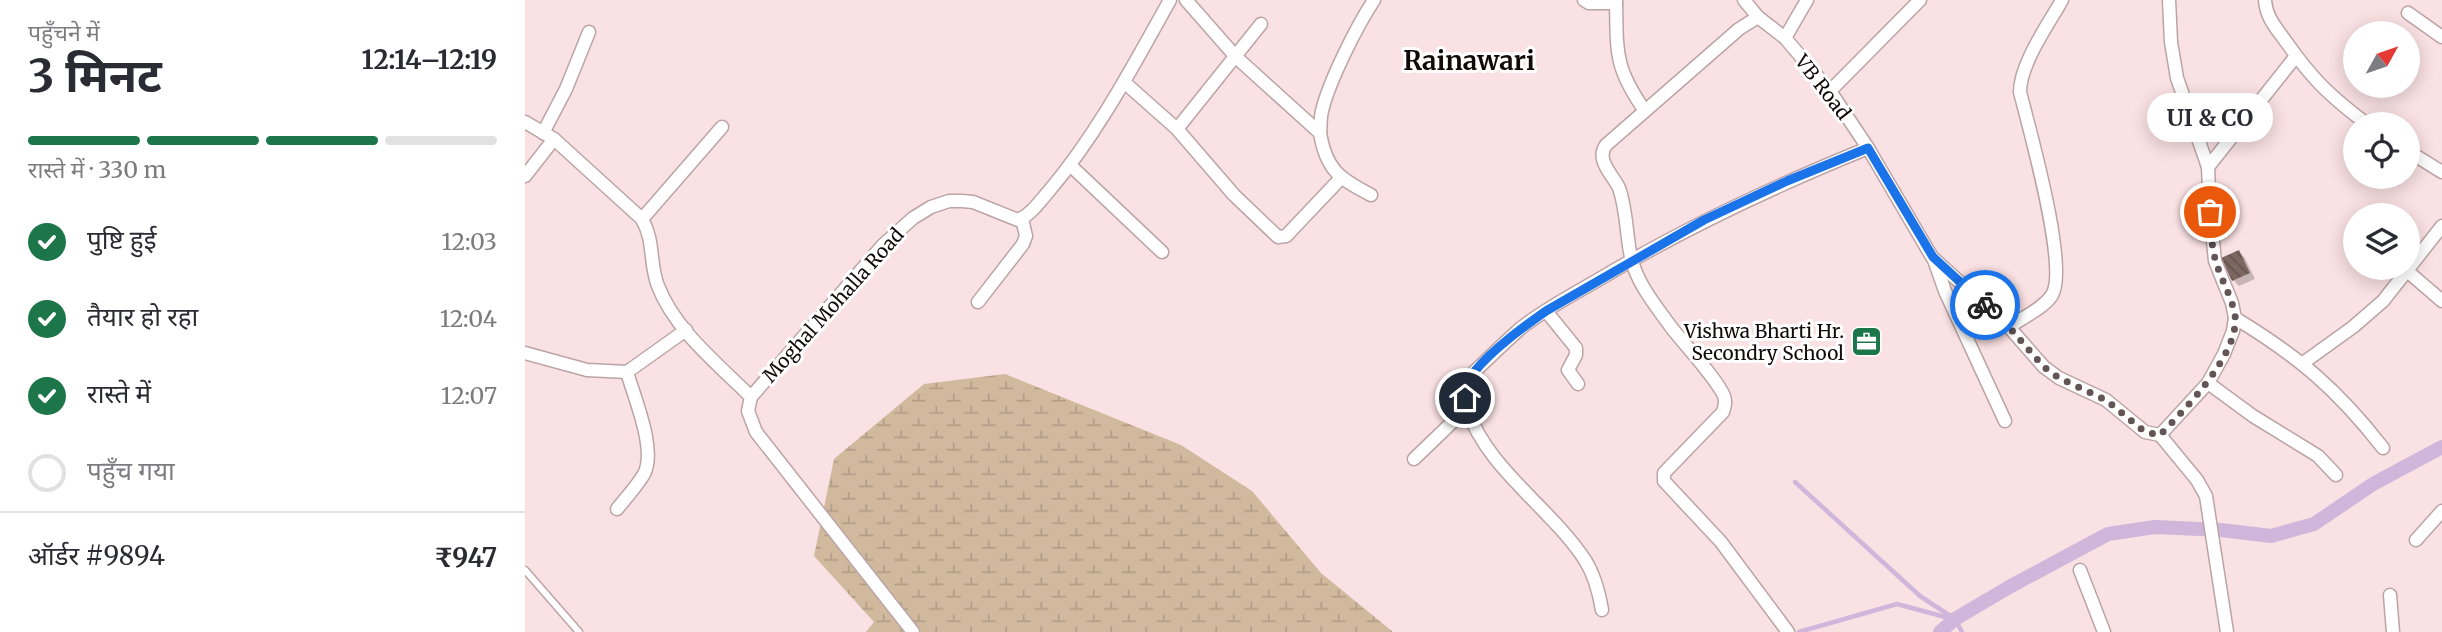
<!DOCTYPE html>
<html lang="hi">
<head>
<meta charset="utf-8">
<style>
	:root { --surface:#fff; --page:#f7f7f7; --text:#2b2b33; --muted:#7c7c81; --line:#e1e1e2; --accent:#1c764a }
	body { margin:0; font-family:Merriweather,"Noto Sans Devanagari",serif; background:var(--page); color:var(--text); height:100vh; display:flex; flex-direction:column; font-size:26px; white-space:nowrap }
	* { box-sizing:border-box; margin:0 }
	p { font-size:23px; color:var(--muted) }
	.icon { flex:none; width:38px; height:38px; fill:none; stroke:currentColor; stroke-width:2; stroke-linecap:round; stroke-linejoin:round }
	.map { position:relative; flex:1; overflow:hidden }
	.drawer { display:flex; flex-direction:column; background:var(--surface); width:525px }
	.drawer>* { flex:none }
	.needle { width:46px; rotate:50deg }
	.tools { position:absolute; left:1818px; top:21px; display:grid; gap:14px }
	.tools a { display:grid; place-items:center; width:77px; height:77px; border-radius:50%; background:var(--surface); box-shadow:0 4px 18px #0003; font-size:35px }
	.pin { position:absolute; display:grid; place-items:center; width:60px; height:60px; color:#fff; margin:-30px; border:4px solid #fff; border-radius:50%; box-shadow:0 2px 7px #0007 }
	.courier { position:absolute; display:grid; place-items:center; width:70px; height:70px; margin:-35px; border:5px solid #1a73e8; border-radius:50%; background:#fff; color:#222; box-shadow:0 2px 9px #0007 }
	.bubble { position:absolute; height:49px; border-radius:24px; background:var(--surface); box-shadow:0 4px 18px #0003; font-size:23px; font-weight:700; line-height:49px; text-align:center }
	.headline em { font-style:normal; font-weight:700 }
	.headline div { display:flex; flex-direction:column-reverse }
	.headline { display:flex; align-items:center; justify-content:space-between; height:119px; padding:0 28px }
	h1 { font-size:46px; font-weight:700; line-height:52px }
	.bar { display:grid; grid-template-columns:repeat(4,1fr); gap:10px 7px; align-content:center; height:84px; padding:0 28px }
	.bar i { height:9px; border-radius:5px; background:var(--line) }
	.bar .selected { background:var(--accent) }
	.bar p { grid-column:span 4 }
	.line { display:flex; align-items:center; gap:18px; padding:0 28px; border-top:2px solid var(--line) }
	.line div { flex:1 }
	ol { padding:0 28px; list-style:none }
	li { display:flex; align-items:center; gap:21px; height:77px }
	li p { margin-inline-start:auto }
	li .icon { padding:7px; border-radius:50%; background:var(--accent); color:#fff; stroke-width:4 }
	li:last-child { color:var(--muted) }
	li i { width:38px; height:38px; border:4px solid var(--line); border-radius:50% }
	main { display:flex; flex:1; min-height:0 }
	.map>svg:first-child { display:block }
	.wetland { fill:url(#wetland-marsh) }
	.shadow { fill:#0003 }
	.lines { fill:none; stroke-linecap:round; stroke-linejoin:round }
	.stream { stroke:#d0b6db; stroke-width:4.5 }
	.canal { stroke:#d0b6db; stroke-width:14 }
	.building { fill:url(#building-back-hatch) }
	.lane-casing { stroke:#bca4a6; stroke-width:9 }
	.street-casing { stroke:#bca4a6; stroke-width:15 }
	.lane { stroke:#fff; stroke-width:6 }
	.street { stroke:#fff; stroke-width:12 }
	.done { stroke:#635556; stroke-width:7; stroke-dasharray:0 12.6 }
	.route { stroke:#1a73e8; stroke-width:9 }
	.labels { text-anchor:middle; stroke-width:6; stroke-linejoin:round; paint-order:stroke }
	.street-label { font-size:19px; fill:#11090a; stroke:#fff }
	.poi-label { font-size:19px; fill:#11090a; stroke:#fff; text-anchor:end }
	.district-label { font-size:26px; font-weight:bold; fill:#11090a; stroke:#fff }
</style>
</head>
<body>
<main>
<section class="drawer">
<div class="headline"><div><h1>3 मिनट</h1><p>पहुँचने में</p></div><em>12:14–12:19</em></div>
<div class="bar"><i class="selected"></i><i class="selected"></i><i class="selected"></i><i></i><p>रास्ते में · 330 m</p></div>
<ol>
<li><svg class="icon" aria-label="check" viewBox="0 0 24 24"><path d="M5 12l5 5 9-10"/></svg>पुष्टि हुई<p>12:03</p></li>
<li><svg class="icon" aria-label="check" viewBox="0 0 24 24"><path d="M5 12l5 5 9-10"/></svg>तैयार हो रहा<p>12:04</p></li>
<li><svg class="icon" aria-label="check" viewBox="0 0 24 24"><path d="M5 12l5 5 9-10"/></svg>रास्ते में<p>12:07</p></li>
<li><i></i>पहुँच गया</li>
</ol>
<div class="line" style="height:91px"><div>ऑर्डर #9894</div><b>₹947</b></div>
</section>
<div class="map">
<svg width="1917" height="632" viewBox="0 0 1917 632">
	<defs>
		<pattern id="wetland-marsh" width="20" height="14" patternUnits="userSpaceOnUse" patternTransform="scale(1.75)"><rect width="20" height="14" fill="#d1b99e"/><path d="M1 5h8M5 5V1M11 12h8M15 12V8" fill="none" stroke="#b29e87"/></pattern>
		<pattern id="building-back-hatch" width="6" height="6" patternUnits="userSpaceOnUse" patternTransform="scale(1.75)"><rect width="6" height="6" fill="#7c6860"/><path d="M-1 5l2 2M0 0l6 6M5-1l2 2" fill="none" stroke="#64544d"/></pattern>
	</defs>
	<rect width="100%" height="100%" fill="#fae1e3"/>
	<path class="wetland" d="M480,374l176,71 71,46 69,82 72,59h-527l8,-10 -60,-66 20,-97 90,-75z"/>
	<path class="shadow" d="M1714,252l6,6 10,21 -16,7 -6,-6z"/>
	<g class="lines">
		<g class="stream">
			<path d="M1270,482l125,114 35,23 7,13"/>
			<path d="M1274,632l98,-28 52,14"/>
		</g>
		<path class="canal" d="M1415,632l15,-13 56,-33 97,-52 47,-7 66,3 50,6 43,-12 59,-40 69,-37"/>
	</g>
	<path class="building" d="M1714,250l11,23 -18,8 -11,-23z"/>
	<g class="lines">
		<defs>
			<path id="lane" d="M0,570l54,62"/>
			<g id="street">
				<path d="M661,0l50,57 84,76c6,37 20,46 51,62"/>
				<path d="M1059,0l5,3h27"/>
				<path d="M1091,0c1,52 -2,67 29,111"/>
				<path d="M1219,0l14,17 27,21 45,53 38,57 64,109 77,70 35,40 15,11 47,22 39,32 15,3"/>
				<path d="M1740,0c1,18 12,29 22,43 25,36 45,55 80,81"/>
				<path d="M1883,13l34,24"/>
				<path d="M1233,17l-19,12 -133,116c-11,15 7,30 13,43 8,22 7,47 12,69 6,27 25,49 40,70 13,17 46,52 53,69 2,6 1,10 -1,16l-59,61v8l57,61 67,90"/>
				<path d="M1260,38l22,-38"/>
				<path d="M599,82l53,47 57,66 44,42 8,-1 55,-58"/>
				<path d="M1305,91l90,-91"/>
				<path d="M0,122l29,17 88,80c13,23 7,44 16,67 17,44 60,78 93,111"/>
				<path d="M652,129l84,-105"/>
				<path d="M18,133l23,-44 23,-57"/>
				<path d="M795,133c1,-7 0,-15 2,-22 7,-30 35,-85 52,-111"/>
				<path d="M1883,151l34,21"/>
				<path d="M545,165l92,87"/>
				<path d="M1683,167l88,-111"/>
				<path d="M0,176l29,-37"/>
				<path d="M117,219l80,-92"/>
				<path d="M1409,260l11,31 60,130"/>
				<path d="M1881,270l36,31"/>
				<path d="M453,302l45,-58 3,-8 -4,-17"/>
				<path d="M1021,311l30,37v7l-8,15 10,14"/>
				<path d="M1710,318c64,39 102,71 148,130"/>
				<path d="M1484,327c13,-9 35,-19 43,-32 17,-27 -23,-167 -32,-203 0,-28 28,-67 42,-92"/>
				<path d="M0,353l62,17 40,2 59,-42"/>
				<path d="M1778,363l50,-36 30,-26 59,-75"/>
				<path d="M1683,383l45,33 65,40 18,19"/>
				<path d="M226,397l132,-152 30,-27 18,-11 18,-6h13l11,1 45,18c13,-5 22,-19 31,-29 49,-58 84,-125 121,-191"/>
				<path d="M226,397l-3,14 8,21 157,200"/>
				<path d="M1635,435l48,-52 16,-29 9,-23 2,-13 -3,-15 -17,-42 -5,-49 -2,-45 -31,-89 -6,-36 -2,-42"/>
				<path d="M1635,435l37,45 9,16 21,136"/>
				<path d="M889,459l53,-51"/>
				<path d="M92,509c9,-11 20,-23 27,-35 13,-24 -10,-77 -17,-102"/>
				<path d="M1891,540l26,-29"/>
				<path d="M1555,570l24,62"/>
				<path d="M1865,595l3,37"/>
				<path d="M1077,610c-3,-18 -7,-34 -17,-50 -34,-52 -99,-92 -118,-152 -4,-13 0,-25 7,-36 16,-15 31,-30 47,-44 25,-20 55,-35 82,-51 85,-51 174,-92 265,-129"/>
			</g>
		</defs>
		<use href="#lane" class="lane-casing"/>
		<use href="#street" class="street-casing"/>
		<use href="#lane" class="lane"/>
		<use href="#street" class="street"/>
	</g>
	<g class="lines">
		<path class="done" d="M1460,305l24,22 35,40 15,11 47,22 39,32 15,3c25,-26 80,-81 75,-120 -3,-17 -13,-34 -18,-50 -6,-17 -6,-36 -7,-53"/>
		<path class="route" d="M940,398c1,-9 2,-18 9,-26 19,-23 48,-44 72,-61l158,-91 83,-39 81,-33 65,109 52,48"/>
	</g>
	<defs>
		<symbol id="office-square" viewBox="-11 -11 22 22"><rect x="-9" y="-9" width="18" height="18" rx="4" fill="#1c764a" stroke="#fff"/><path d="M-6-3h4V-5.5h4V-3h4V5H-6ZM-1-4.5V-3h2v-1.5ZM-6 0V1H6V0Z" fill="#fff"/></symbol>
	</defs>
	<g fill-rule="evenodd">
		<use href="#office-square" x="1324" y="324" width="35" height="35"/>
	</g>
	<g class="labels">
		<g class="street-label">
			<text transform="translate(1298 87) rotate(52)" y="7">VB Road</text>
			<text transform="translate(308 305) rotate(-48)" y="7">Moghal Mohalla Road</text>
		</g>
		<g class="poi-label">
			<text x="1319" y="338">Vishwa Bharti Hr.<tspan x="1319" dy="22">Secondry School</tspan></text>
		</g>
		<g class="district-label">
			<text x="944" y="70">Rainawari</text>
		</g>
	</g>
</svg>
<div class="tools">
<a><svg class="needle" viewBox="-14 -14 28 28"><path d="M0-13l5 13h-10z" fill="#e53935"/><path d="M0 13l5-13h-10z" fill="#7c7c81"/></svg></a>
<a><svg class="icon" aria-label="locate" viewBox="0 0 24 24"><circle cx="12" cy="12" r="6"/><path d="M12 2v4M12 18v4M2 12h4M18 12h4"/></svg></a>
<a><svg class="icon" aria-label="layers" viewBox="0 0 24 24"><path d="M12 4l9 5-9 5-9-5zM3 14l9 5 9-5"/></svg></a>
</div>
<div class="pin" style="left:1685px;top:212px;background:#ea580c"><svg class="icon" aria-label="bag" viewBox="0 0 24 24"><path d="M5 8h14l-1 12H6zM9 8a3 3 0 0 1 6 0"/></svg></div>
<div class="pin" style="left:940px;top:398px;background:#1f2937"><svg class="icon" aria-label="home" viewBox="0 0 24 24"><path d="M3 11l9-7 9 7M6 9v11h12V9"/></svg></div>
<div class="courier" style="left:1460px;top:305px"><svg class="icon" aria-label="bike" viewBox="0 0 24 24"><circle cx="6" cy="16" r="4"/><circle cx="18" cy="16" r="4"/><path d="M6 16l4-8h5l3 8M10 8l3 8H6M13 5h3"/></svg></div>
<div class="bubble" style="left:1622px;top:93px;width:126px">UI &amp; CO</div>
</div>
</main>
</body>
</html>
